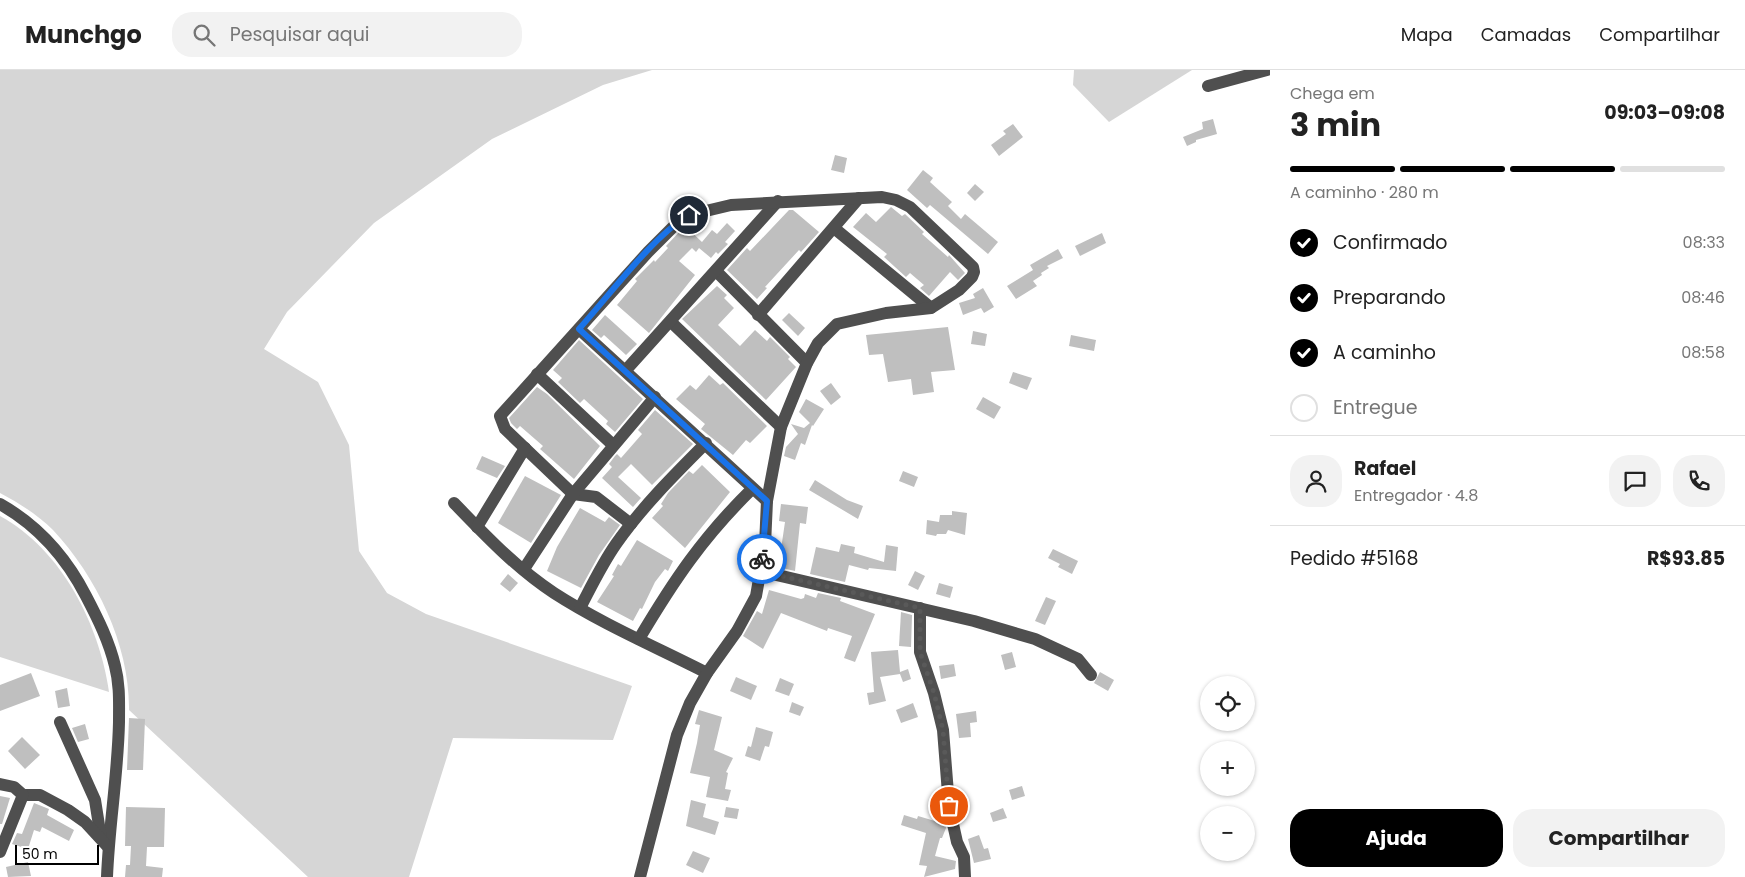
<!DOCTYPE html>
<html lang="pt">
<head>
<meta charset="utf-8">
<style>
	:root { --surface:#fff; --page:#f2f2f2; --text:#222; --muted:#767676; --line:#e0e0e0; --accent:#000 }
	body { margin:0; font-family:Poppins,sans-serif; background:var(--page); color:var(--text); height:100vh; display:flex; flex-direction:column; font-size:19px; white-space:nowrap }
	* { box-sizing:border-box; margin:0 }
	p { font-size:16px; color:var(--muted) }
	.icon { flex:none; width:28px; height:28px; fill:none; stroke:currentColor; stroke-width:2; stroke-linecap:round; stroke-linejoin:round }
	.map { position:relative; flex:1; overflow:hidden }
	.panel { display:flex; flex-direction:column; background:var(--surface); width:475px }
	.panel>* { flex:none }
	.buttons { position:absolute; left:1200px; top:606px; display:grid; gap:10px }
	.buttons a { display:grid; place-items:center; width:55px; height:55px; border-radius:50%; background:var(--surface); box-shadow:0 1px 4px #0004; font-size:25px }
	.scale { position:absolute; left:15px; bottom:12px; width:84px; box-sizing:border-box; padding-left:5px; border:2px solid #000; border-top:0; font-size:14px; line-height:18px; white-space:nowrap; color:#000; -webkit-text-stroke:4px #fff; paint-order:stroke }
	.pin { position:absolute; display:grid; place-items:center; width:42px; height:42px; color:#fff; margin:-21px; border:2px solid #fff; border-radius:50%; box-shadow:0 1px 5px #0007 }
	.courier { position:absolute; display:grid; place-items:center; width:50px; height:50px; margin:-25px; border:4px solid #1a73e8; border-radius:50%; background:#fff; color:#222; box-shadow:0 1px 6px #0007 }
	.overview em { font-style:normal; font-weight:700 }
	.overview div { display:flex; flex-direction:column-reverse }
	.overview { display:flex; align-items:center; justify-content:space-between; height:85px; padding:0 20px }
	h1 { font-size:32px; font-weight:700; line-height:38px }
	.bar { display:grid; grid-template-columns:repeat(4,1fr); gap:8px 5px; align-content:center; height:60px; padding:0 20px }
	.bar i { height:6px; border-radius:4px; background:var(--line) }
	.bar .current { background:var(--accent) }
	.bar p { grid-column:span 4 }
	.line { display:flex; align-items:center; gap:12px; padding:0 20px; border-top:1px solid var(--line) }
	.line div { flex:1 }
	.round { display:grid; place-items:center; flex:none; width:52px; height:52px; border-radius:20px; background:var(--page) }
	ol { padding:0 20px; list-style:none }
	li { display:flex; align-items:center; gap:15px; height:55px }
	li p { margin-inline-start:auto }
	li .icon { padding:5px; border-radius:50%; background:var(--accent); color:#fff; stroke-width:4 }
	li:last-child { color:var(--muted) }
	li i { width:28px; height:28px; border:2px solid var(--line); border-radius:50% }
	.button { display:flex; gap:10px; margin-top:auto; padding:10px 20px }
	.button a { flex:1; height:58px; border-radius:20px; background:var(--accent); color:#fff; font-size:20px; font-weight:700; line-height:58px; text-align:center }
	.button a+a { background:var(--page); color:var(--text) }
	header { display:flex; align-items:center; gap:30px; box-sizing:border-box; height:70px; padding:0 25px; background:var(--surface); border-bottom:1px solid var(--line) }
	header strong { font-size:24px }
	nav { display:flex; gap:28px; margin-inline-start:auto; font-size:18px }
	.search { width:350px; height:45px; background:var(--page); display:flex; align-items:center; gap:12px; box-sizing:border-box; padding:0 18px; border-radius:20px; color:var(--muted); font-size:19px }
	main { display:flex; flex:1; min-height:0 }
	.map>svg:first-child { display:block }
	.green { fill:#d6d6d6 }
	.building { fill:#bfbfbf }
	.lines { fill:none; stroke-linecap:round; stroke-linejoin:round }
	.minor { stroke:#4f4f4f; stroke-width:12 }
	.done { stroke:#595959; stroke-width:5; stroke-dasharray:0 9 }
	.route { stroke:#1a73e8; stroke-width:6 }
</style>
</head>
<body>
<header>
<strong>Munchgo</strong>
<div class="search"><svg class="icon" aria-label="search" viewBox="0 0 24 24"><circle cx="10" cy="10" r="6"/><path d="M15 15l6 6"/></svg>Pesquisar aqui</div>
<nav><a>Mapa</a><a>Camadas</a><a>Compartilhar</a></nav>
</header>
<main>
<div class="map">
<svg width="1270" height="807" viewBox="0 0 1270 807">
	<rect width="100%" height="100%" fill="#fff"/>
	<g class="green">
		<path d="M0,0h652l-49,15 -111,54 -118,84 -87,89 -23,37 54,33 31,63 10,106 28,42 39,21 206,72 -19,54 -160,-2 -44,139h-101l-179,-167c1,-64 -32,-133 -76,-180 -15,-15 -34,-27 -53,-37z"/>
		<path d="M1074,0h118l-83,52 -36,-37z"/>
		<path d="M0,446c62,34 99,108 109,176l-109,-35z"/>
	</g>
	<g class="building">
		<path d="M1213,49l4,15 -21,6v2l-9,4 -4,-9 20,-8 -1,-7z"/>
		<path d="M1013,54l10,13 -24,19 -8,-11 15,-11 -3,-3z"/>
		<path d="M835,85l12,3 -3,15 -13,-3z"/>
		<path d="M923,100l10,8 -3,4 22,20 -4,4 13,13 4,-5 33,28 -10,12 -58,-49 -3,3 -20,-18z"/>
		<path d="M975,114l9,8 -9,9 -8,-8z"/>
		<path d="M891,137l11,9 3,-2 19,18 -2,2 26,23 1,-2 16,18 -7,7 -8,-8 -21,24 -9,-8 4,-3 -14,-12 -4,4 -22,-20 3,-3 -34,-27 13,-14 10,9z"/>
		<path d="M789,140h4l26,22 -18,20 -2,-2 -34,37 2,1 -10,11 -30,-29 20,-22 3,3z"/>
		<path d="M727,153l8,8 -10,11 3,2 -10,10 -2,-2 -5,6 -12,-10 -3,4 -4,-4 -13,13 16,14 -46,58 -32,-28 20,-24 -2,-2 19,-19 1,2 13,-14 -2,-2 17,-18 3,-1 16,15 10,-12 5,4z"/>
		<path d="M1102,163l4,10 -26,13 -5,-10z"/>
		<path d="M1058,179l5,9 -16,8 2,2 -8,5 1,2 -9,6 4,5 -21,13 -9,-13 26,-16 -3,-5z"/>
		<path d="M717,216l10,9 -3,3 10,10 -16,17 22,21 15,-16 12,11 3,-4 20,20 -2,2 8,8 -30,33 -84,-81z"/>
		<path d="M983,218l11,19 -10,6 -3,-5 -18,7 -4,-12 16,-5 -2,-4z"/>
		<path d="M789,243l16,15 -7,8 -16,-16z"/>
		<path d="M605,245l32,29 -11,11 -22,-20 -3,3 -9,-8z"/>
		<path d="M948,257l7,43 -24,2 3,20 -21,3 -2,-16 -23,3 -5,-28 -14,1 -3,-20z"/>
		<path d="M973,261l14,3 -2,12 -14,-2z"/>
		<path d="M1071,265l25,5 -2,11 -25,-5z"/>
		<path d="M579,270l64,59 -28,33 -9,-8 2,-3 -24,-22 -4,4 -22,-21 4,-4 -9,-8z"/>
		<path d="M1013,302l19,6 -5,12 -18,-7z"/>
		<path d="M709,305l11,10 3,-2 44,43 -17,17 -4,-3 -13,15 -32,-26 4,-5 -29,-25 14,-14 6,5z"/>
		<path d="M831,313l10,14 -10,8 -11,-14z"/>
		<path d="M537,317l10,7 53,52 -26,33 -34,-30 3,-3 -23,-20 -3,3 -6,-6 -2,-5z"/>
		<path d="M983,327l18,10 -7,12 -18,-10z"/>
		<path d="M806,329l18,10 -11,17 -1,-1 -7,20 -4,-2 -6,17 -11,-4 2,-9 12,-13 -7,-10 13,4 6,-5 -11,-11z"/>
		<path d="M655,340l38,34 -41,41 -21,-21 -13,13 23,21 -8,9 -31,-29 10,-11 -3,-3 6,-8 2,-2 4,4 21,-24 -4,-4z"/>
		<path d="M482,386l23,10 -8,12 -21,-9z"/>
		<path d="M702,395l28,27 -45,56 -33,-30 11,-12 -2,-2 7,-11 21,-22 4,3z"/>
		<path d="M903,401l15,6 -4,10 -15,-6z"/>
		<path d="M525,406l36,19 -30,48 -33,-20z"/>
		<path d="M815,410l32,20 16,6 -5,13 -49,-29z"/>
		<path d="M781,434l27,3 -2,17 -6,-1 -5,48 -22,-5 3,-11 4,1 5,-34 -6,-1z"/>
		<path d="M580,438l25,14 4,-5 11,8 -21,30 -18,33 -34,-17 10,-24z"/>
		<path d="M952,441l15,2 -2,22 -17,-5 -2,4h-9l-1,2 -10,-2 1,-14 12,2 1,-7h12z"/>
		<path d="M637,470l36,21 -5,10 -3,-2 -10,13 -13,27 -2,-1 -7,13 -36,-19 17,-26 -2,-1 6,-11 3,2z"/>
		<path d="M841,474l14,3 -1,6 30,9 2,-17 12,2 -2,24 -27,-3 -1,2 -19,-5 -4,17 -35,-8 6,-27 23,5z"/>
		<path d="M1053,479l25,12 -6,13 -14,-7 2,-3 -12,-6z"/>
		<path d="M915,501l10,5 -7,14 -10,-5z"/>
		<path d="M508,504l10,9 -8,9 -10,-8z"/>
		<path d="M939,513l14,4 -3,11 -14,-4z"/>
		<path d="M769,520l32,9 3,-1 1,-4 11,4 2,-5 23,5 -1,3 35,13 -20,48 -11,-4 8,-22 -24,-8 -1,3 -46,-18 -18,36 -20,-13 14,-25 5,3z"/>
		<path d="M1046,527l10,4 -11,24 -10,-4z"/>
		<path d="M901,542l11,3 -1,32 -12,-1z"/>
		<path d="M898,580l2,22 8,-3 3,10 -8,3 -3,-8 -20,3 6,24 -17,4 -2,-12 7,-1 -3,-40z"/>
		<path d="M1012,582l4,15 -11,3 -4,-15z"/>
		<path d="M954,594l2,12 -15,3 -2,-13z"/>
		<path d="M1100,602l14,8 -6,11 -14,-8z"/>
		<path d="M31,603l9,23 -40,15v-26z"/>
		<path d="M736,607l21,9 -6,14 -21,-9z"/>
		<path d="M780,608l14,6 -5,12 -14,-5z"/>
		<path d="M67,618l3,18 -12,2 -3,-17z"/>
		<path d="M792,632l12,5 -4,9 -11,-4z"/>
		<path d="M913,633l5,14 -17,6 -5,-13z"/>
		<path d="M699,640l23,7 -8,33 19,8 -7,14 2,1 -3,16 6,1 -3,11 -22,-4 4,-20 -20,-4 7,-30 3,-18 -5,-1z"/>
		<path d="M976,641l1,11 -7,1 1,14 -12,1 -3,-24z"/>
		<path d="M129,648l16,1 -2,51h-16z"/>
		<path d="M85,654l4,15 -11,3 -6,-14z"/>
		<path d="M756,657l17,5 -4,15 -4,-1 -5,15 -15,-5 3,-10 3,1z"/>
		<path d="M22,667l18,18 -15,14 -17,-18z"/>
		<path d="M1022,716l3,10 -13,4 -3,-10z"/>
		<path d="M0,726l10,2 -8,26h-2z"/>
		<path d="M691,730l15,4 -3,13 16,5 -4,13 -29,-9z"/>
		<path d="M34,733l15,6 -2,6 27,15 -5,11 -27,-14 -2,5 -6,-2 -6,19 -16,-5 5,-11 5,1z"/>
		<path d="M126,737l39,1 -1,39h-17l-1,19 17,2 -1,9h-37l1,-12h4l1,-19h-6z"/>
		<path d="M726,737l13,2 -2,10 -13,-2z"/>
		<path d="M1003,738l4,10 -14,4 -3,-9z"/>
		<path d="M904,745l13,4 1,-3 27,8 1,4 -4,10h-2l-5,18 21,5 -1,8 -31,8 3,-11 -8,-1 7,-32 -25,-8z"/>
		<path d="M979,765l5,14 4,-1 3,11 -17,4 -6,-24z"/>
		<path d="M693,781l17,7 -7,15 -17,-8z"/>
		<path d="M28,792l3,14 -23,1 -2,-10z"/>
	</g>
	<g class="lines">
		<g class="minor">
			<path d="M1208,16l59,-16"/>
			<path d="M834,158l97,80"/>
			<path d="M716,201l91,92"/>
			<path d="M758,245l101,-117"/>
			<path d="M671,252l110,105"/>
			<path d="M579,259l188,172"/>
			<path d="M626,300l152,-169"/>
			<path d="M537,304l76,71"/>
			<path d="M454,433c31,32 63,66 100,90 48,31 102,54 153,80"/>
			<path d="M0,434c39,22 66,53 86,92 12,23 23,45 29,70 5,19 4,37 4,56 -1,52 -10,103 -12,155"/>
			<path d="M631,454l-35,-27 -23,-3 -68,-65 -5,-13 148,-164 30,-30 11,-7 42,-10 151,-8 14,3 14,7 63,60 1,5 -2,5 -13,13 -28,18 -45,5 -49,11 -19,19 -11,20 -26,64 -14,74 -2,44 -9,51 -19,35 -30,42 -17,30 -13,32 -37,142"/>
			<path d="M477,457l48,-79"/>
			<path d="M524,499l49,-75 82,-97"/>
			<path d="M760,501l214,50 61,18 43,20 13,16"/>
			<path d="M580,538c11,-21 22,-44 36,-64 26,-37 58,-69 90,-101"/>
			<path d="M920,538v44l14,41 9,37 6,76 8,36 7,15 1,20"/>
			<path d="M639,569c35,-59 64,-102 113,-150"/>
			<path d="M60,652l35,78 6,38"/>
			<path d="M0,714l14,3 9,8h17l28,15 17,12 23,25"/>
			<path d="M0,782l23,-57"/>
		</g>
	</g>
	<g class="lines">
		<path class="done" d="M762,489l-2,12 160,37v44l14,41 9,37 6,76"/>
		<path class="route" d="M689,145c-36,21 -81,82 -110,114l188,172 -5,58"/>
	</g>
</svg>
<div class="buttons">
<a><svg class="icon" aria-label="locate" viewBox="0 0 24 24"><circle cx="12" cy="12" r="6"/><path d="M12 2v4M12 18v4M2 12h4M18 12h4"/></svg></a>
<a>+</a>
<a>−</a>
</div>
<div class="scale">50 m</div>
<div class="pin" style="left:949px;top:736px;background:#ea580c"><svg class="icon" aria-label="bag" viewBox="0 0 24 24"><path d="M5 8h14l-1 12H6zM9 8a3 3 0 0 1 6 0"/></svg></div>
<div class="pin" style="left:689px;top:145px;background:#1f2937"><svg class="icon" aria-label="home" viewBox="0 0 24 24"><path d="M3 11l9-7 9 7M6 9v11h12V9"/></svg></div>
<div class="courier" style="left:762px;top:489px"><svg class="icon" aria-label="bike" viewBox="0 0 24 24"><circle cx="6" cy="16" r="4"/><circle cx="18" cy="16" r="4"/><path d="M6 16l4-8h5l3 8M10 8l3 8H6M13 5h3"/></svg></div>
</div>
<section class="panel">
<div class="overview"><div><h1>3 min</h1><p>Chega em</p></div><em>09:03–09:08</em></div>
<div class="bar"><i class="current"></i><i class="current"></i><i class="current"></i><i></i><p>A caminho · 280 m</p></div>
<ol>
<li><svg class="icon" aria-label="check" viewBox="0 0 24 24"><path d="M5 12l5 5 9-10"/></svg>Confirmado<p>08:33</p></li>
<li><svg class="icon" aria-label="check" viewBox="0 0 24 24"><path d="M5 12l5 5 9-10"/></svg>Preparando<p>08:46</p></li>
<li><svg class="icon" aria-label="check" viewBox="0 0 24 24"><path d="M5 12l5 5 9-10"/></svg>A caminho<p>08:58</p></li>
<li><i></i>Entregue</li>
</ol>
<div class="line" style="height:90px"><a class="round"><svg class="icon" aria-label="person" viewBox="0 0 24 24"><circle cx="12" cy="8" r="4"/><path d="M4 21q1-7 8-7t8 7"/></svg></a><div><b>Rafael</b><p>Entregador · 4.8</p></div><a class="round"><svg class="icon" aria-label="chat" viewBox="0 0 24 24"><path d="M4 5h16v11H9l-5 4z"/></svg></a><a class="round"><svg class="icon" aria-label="phone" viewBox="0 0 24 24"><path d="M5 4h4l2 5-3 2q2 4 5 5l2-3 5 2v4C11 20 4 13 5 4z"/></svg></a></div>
<div class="line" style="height:65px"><div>Pedido #5168</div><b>R$93.85</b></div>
<div class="button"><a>Ajuda</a><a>Compartilhar</a></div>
</section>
</main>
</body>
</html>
